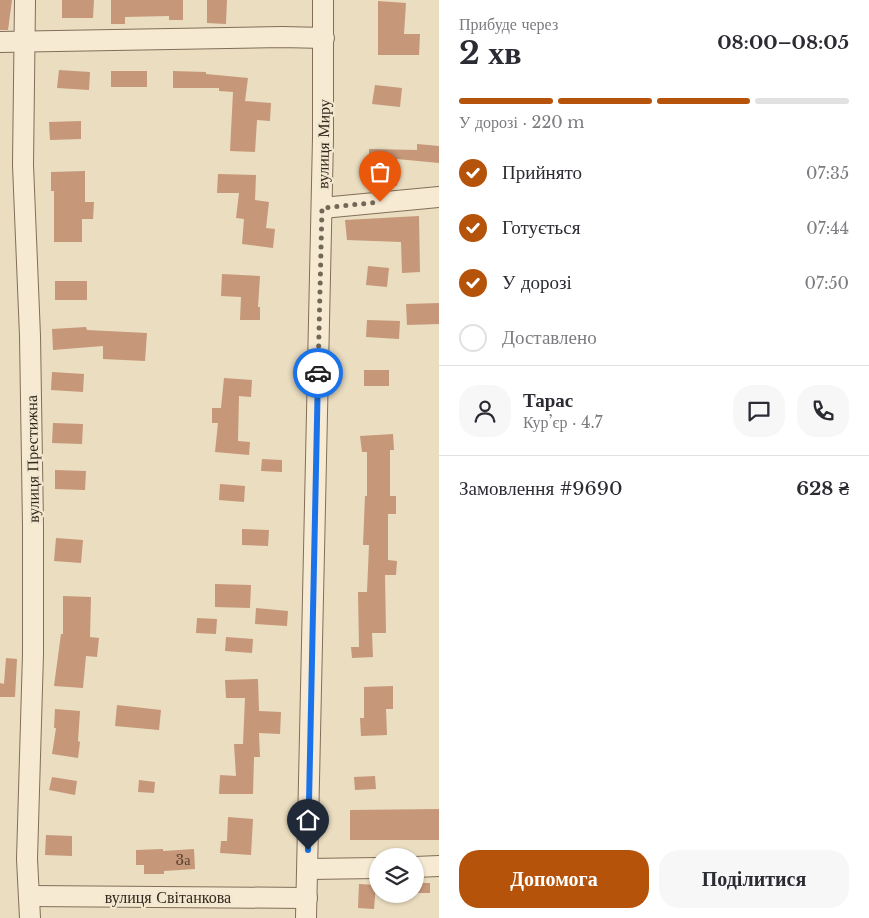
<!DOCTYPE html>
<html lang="uk">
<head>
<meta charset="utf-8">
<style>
	:root { --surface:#fff; --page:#f7f7f7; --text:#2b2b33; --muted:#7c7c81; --line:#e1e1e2; --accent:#b45309 }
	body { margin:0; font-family:"Libre Baskerville",serif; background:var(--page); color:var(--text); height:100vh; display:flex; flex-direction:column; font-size:19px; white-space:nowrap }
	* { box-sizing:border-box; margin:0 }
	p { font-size:16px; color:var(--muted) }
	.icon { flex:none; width:28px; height:28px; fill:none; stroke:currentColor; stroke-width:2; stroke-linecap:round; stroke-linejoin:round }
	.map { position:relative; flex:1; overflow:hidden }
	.panel { display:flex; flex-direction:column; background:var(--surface); width:430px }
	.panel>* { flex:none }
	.tools { position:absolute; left:369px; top:848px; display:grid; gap:10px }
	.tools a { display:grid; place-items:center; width:55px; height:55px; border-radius:50%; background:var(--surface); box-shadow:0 1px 4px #0004; font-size:25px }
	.pin { position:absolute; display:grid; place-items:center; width:42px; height:42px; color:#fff; margin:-51px -21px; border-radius:50% 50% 50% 0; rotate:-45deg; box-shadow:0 0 5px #0007 }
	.pin .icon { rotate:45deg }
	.courier { position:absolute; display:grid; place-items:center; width:50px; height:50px; margin:-25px; border:4px solid #1a73e8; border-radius:50%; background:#fff; color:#222; box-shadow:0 1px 6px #0007 }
	.summary em { font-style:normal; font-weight:800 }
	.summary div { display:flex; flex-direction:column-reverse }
	.summary { display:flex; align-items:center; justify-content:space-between; height:85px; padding:0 20px }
	h1 { font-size:32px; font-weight:800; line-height:38px }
	.bar { display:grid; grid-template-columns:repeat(4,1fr); gap:8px 5px; align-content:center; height:60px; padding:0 20px }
	.bar i { height:6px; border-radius:4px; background:var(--line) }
	.bar .active { background:var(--accent) }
	.bar p { grid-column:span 4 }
	.line { display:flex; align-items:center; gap:12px; padding:0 20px; border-top:1px solid var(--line) }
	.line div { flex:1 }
	.round { display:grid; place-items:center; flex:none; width:52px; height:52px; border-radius:20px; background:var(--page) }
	ol { padding:0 20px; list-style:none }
	li { display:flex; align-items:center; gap:15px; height:55px }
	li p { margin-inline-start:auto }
	li .icon { padding:5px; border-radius:50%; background:var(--accent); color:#fff; stroke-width:4 }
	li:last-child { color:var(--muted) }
	li i { width:28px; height:28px; border:2px solid var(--line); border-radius:50% }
	.action { display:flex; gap:10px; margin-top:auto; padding:10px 20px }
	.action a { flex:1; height:58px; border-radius:20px; background:var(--accent); color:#fff; font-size:20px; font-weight:800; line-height:58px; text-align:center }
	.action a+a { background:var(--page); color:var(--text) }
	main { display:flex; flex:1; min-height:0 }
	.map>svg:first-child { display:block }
	.building { fill:#c69779 }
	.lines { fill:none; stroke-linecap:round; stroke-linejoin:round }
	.minor-casing { stroke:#826e5a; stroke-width:22 }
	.minor { stroke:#f6ead3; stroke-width:20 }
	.done { stroke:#736756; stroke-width:5; stroke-dasharray:0 9 }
	.route { stroke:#1a73e8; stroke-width:6 }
	.labels { text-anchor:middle; stroke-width:4.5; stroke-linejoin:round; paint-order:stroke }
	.number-label { font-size:14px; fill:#584334 }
	.street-label { font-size:16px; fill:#33271d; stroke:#f2e7cf }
</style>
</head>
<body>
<main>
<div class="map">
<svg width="439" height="918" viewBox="0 0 439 918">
	<rect width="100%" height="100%" fill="#eaddc0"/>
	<g class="building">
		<path d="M0,0h12l-4,30h-8z"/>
		<path d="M62,0h32l-1,18h-31z"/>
		<path d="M111,0h72v20h-14v-4l-44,1v7h-14z"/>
		<path d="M207,0h20l-1,24 -19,-1z"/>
		<path d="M378,1l28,2 -2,31h16l-1,21h-41z"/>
		<path d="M59,70l31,2 -1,18 -32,-2z"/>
		<rect x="111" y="71" width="36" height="16"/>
		<path d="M173,71l33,1v2l42,4 -3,23 26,2 -1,18 -13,-1 -2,32 -25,-1 3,-59 -14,-1v-3h-46z"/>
		<path d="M375,85l27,3 -2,19 -28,-3z"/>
		<path d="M81,121v18l-31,1 -1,-18z"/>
		<path d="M417,144l22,2v17l-42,-4v27h-28v-37l48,1z"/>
		<path d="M85,171v31h9l-1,17h-11v23h-28v-51h-3v-19z"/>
		<path d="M218,174l38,1 -1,25 14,2 -3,26 9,1 -2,19 -31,-4 2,-25 -8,-1 3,-25h-22z"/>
		<path d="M419,216l1,56 -18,1 -1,-31 -54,-2 -2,-20z"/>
		<path d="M368,266l21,2 -2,19 -21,-2z"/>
		<path d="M222,274l38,2 -2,31h2v13h-20l1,-23 -20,-1z"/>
		<rect x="55" y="281" width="32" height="19"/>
		<path d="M439,303v21l-32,1 -1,-21z"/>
		<path d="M367,320l33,1 -1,18 -33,-2z"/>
		<path d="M86,327l1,3 60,3 -2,28 -42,-2v-13l-50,4 -1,-21z"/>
		<rect x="364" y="370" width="25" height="16"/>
		<path d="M52,372l32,2 -1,18 -32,-2z"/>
		<path d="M224,378l28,2 -1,17 -12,-1 -1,45 12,1 -1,13 -34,-3 3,-29h-6v-15h9z"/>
		<path d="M53,423l30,1 -1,20 -30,-1z"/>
		<path d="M393,434l1,16h-4v46h6v18h-8v46l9,1 -1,14h-11l1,58h-14l1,24 -21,1 -1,-11h8l-1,-55h9l2,-47h-6l2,-49h2v-44h-5l-2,-16z"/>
		<path d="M262,459l20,1v12l-21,-1z"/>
		<path d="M55,470l31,1 -1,19 -30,-1z"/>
		<path d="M220,484l25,2 -1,16 -25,-2z"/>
		<path d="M242,529l27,1 -1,16 -26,-1z"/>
		<path d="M56,538l27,2 -2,23 -27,-2z"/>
		<path d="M215,584l36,1 -1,23 -35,-1z"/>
		<path d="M63,596l28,1 -1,40 9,1 -2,19 -11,-1 -3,32 -29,-2 7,-52h2z"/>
		<path d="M256,608l32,3 -1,15 -32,-2z"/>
		<path d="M197,618l20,1 -1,15 -20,-1z"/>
		<path d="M226,637l27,2 -1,14 -27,-2z"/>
		<path d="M6,658l11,1 -2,38h-15v-14l4,1z"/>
		<path d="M258,679l1,32 22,1 -1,22 -21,-1 1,24h-6l-1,37h-34l1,-19 16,1 -2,-32h9l2,-46h-19l-1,-18z"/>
		<path d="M393,686v23h-7l1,26 -26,1 -1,-18h4v-31z"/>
		<path d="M117,705l44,5 -2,20 -44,-4z"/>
		<path d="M55,709l25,2 -2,30 2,1 -2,16 -26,-4 4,-26h-2z"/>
		<path d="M375,776l1,13 -21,1 -1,-13z"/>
		<path d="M52,777l25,4 -2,14 -26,-5z"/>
		<path d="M139,780l16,2 -1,11 -16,-1z"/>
		<path d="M439,809v31h-89v-30z"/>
		<path d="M228,817l25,2 -2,36 -31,-2 1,-12h6z"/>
		<path d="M46,835l26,1v20l-27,-1z"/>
		<path d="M163,849v2l31,-2 1,20 -31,2v3h-20v-9h-8v-15z"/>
		<rect x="415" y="883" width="15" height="10"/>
		<path d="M359,884l17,1 -2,24 -16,-1z"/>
	</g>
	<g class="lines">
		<defs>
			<g id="minor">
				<path d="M25,0l-2,165 7,171 3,190v128l-6,205 3,59"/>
				<path d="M0,42l282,-5 42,1"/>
				<path d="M322,208l117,-11"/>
				<path d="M415,867l24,-1"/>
				<path d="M308,869l70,-1"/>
				<path d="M29,896l278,2"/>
				<path d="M306,918l17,-780v-138"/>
			</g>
		</defs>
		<use href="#minor" class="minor-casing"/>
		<use href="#minor" class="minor"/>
	</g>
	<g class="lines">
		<path class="done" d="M318,373l4,-165 58,-6"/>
		<path class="route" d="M308,850l10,-477"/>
	</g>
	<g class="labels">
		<g class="number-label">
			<text x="183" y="865">3а</text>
		</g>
		<g class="street-label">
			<text transform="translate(323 144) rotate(-89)" y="6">вулиця Миру</text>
			<text transform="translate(32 459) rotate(-91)" y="6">вулиця Престижна</text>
			<text x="168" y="903">вулиця Світанкова</text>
		</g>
	</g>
</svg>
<div class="tools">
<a><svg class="icon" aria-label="layers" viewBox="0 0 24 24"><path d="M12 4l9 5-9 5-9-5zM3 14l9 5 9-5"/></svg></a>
</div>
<div class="pin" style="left:380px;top:202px;background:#ea580c"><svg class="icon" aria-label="bag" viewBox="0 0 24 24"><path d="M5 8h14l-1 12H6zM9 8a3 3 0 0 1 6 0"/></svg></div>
<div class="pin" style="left:308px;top:850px;background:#1f2937"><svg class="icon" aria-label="home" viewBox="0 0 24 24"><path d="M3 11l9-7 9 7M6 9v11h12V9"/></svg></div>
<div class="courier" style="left:318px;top:373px"><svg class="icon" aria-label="car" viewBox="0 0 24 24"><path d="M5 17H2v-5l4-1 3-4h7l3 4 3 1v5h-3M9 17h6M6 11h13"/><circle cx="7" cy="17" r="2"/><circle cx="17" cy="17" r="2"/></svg></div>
</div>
<section class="panel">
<div class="summary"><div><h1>2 хв</h1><p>Прибуде через</p></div><em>08:00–08:05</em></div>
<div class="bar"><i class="active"></i><i class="active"></i><i class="active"></i><i></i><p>У дорозі · 220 m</p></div>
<ol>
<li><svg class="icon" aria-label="check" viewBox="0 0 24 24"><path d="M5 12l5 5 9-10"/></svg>Прийнято<p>07:35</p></li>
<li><svg class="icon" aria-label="check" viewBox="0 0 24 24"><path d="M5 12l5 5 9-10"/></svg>Готується<p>07:44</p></li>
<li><svg class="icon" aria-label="check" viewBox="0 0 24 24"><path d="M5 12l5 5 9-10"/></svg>У дорозі<p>07:50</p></li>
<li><i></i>Доставлено</li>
</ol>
<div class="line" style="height:90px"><a class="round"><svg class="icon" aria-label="person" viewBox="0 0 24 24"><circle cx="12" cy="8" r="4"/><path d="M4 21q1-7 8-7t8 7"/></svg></a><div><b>Тарас</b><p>Кур’єр · 4.7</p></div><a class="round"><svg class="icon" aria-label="chat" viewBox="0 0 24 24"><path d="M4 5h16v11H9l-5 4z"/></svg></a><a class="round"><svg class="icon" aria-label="phone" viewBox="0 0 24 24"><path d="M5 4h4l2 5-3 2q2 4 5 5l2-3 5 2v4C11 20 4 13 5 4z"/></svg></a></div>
<div class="line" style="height:65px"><div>Замовлення #9690</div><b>628 ₴</b></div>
<div class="action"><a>Допомога</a><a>Поділитися</a></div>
</section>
</main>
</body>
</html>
